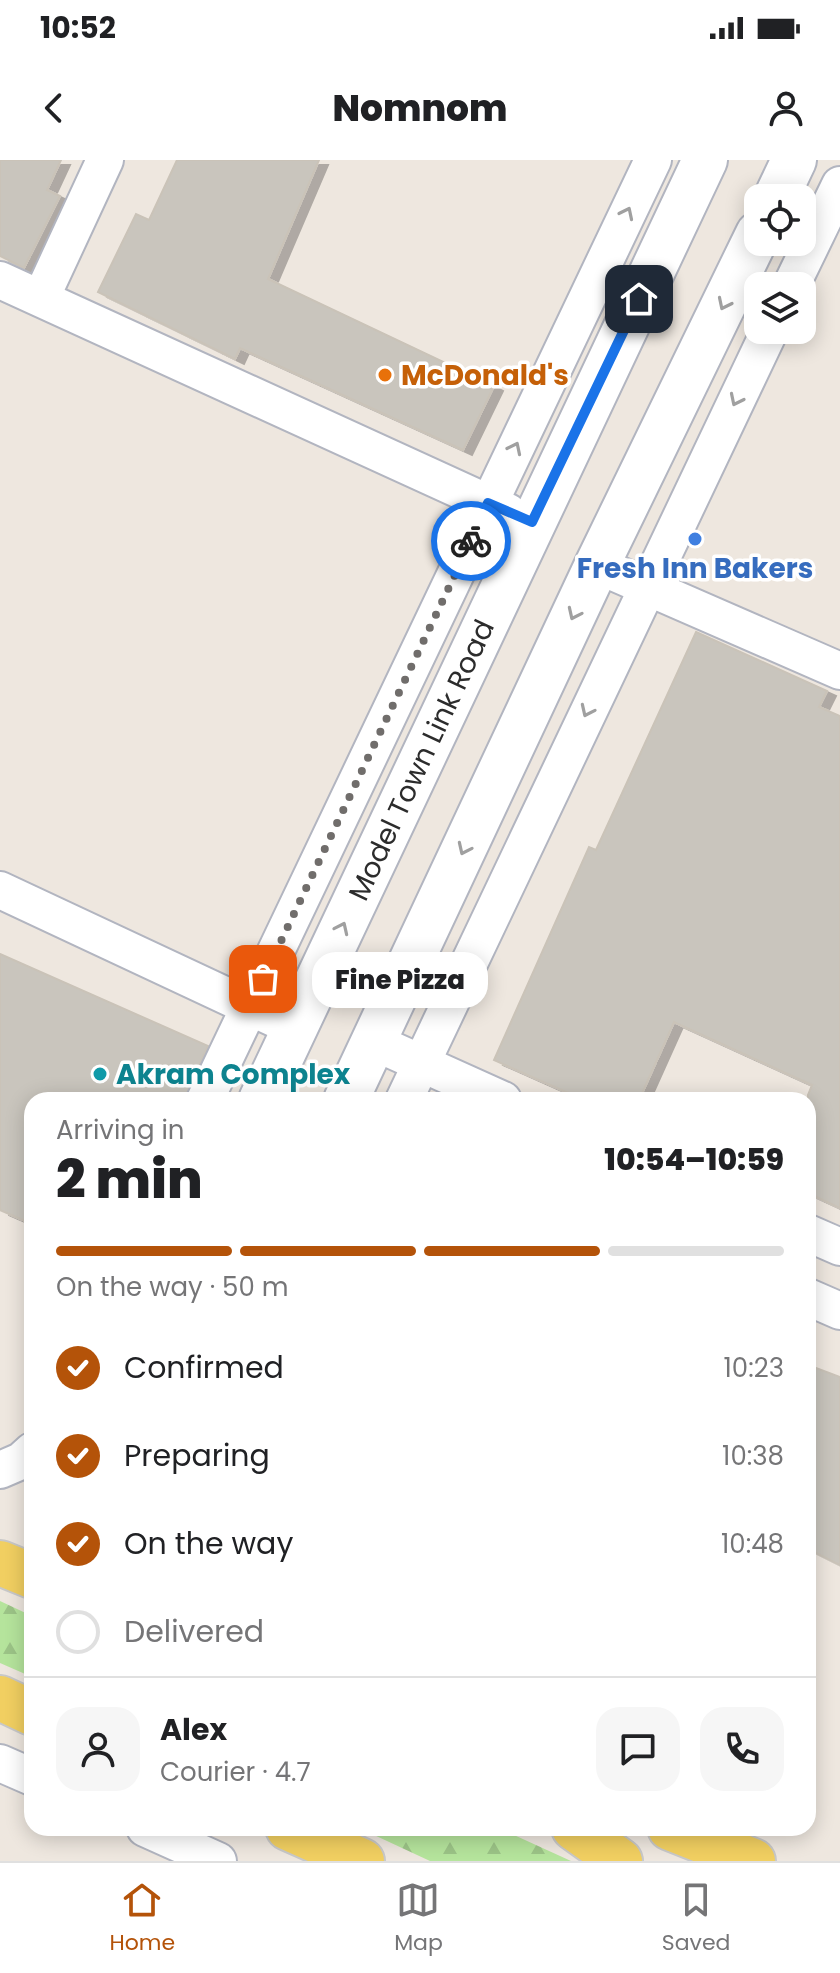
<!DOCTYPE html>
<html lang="en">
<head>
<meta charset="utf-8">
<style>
	:root { --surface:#fff; --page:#f6f6f6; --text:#202124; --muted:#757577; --line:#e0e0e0; --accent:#b45309 }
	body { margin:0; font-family:Poppins,sans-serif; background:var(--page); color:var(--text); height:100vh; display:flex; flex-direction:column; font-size:30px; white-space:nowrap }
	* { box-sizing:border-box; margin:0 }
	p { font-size:26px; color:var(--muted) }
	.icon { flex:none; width:44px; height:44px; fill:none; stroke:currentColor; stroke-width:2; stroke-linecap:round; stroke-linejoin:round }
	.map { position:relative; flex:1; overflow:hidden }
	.panel { position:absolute; left:24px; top:932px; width:792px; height:744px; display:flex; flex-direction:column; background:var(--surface); border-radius:24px; box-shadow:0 4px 20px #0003 }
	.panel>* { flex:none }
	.buttons { position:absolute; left:744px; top:24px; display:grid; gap:16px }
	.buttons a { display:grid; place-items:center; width:72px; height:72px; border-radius:16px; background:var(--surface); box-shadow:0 4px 20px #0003; font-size:40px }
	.pin { position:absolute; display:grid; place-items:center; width:68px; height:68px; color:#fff; margin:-34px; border-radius:16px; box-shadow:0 4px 12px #0006 }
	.courier { position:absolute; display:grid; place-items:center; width:80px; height:80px; margin:-40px; border:6px solid #1a73e8; border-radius:50%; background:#fff; color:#222; box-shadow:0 2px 10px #0007 }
	.bubble { position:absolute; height:56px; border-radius:24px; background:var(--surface); box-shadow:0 4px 20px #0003; font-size:26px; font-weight:800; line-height:56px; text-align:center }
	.head em { font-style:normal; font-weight:800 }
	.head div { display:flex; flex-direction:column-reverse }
	.head { display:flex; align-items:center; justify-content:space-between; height:136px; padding:0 32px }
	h1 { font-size:52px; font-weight:800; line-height:60px }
	.bar { display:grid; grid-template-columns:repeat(4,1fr); gap:12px 8px; align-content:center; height:96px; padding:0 32px }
	.bar i { height:10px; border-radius:6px; background:var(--line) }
	.bar .on { background:var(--accent) }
	.bar p { grid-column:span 4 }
	.line { display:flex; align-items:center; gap:20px; padding:0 32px; border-top:2px solid var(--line) }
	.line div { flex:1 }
	.round { display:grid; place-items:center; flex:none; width:84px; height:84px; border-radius:24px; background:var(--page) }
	ol { padding:0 32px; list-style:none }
	li { display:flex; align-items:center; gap:24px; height:88px }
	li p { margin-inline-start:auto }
	li .icon { padding:8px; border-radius:50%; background:var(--accent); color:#fff; stroke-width:4 }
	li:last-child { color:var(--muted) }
	li i { width:44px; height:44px; border:4px solid var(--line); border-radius:50% }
	.status { display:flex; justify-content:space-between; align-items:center; height:56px; padding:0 40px; background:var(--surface); direction:ltr }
	.status svg { height:22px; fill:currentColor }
	header { display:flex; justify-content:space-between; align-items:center; height:104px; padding:0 32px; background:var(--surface); font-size:36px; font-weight:800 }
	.tab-bar { display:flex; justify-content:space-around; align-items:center; height:112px; border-top:2px solid var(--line); background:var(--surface); font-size:22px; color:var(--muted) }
	.tab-bar a { display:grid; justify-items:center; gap:4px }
	.tab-bar .on { color:var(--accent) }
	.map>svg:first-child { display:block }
	.forest { fill:url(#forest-firs) }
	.building { fill:#c9c5bd; stroke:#cac3b8; stroke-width:2; filter:url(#shadow) }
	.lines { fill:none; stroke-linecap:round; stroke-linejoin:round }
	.street-casing { stroke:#b2b5c0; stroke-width:40 }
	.secondary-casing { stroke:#b2b5c0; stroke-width:48 }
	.primary-casing { stroke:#c8c8c8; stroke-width:48 }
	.street { stroke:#fff; stroke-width:36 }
	.secondary { stroke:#fff; stroke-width:44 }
	.primary { stroke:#f1cf61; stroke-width:44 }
	.oneway { stroke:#a0a0a0 }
	.done { stroke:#706d6b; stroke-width:8; stroke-dasharray:0 14.4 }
	.route { stroke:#1a73e8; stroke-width:10 }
	.food-dot { fill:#e8710a; stroke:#fff; stroke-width:3 }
	.shop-dot { fill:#3f7fe0; stroke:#fff; stroke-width:3 }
	.culture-dot { fill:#0f9aa8; stroke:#fff; stroke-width:3 }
	.labels { text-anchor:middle; stroke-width:7; stroke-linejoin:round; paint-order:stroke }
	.food-label { font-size:28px; font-weight:bold; fill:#c56008; stroke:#fff; text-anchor:start }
	.shop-label { font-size:28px; font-weight:bold; fill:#366cbe; stroke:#fff }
	.street-label { font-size:28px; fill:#2c2c2c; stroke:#fff }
	.culture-label { font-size:28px; font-weight:bold; fill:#0d838f; stroke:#fff; text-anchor:start }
</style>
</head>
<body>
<div class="status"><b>10:52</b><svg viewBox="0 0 49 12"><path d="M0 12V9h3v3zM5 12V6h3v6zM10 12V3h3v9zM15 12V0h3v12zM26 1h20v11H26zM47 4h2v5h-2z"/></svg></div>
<header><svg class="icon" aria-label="back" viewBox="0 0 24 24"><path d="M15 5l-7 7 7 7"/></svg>Nomnom<svg class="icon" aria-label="person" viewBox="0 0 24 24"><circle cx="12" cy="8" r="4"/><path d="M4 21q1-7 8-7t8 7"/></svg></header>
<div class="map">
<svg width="840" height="1701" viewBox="0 0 840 1701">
	<defs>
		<pattern id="forest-firs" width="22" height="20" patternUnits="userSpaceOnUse" patternTransform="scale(2)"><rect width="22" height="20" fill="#b5e49c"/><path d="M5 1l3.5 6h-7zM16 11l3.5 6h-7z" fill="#9cc487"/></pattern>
		<filter id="shadow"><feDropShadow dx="9" dy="5" stdDeviation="0" flood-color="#0004"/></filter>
	</defs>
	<rect width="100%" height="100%" fill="#eee7df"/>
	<g class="forest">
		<path d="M0,1441l32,15v61l-32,-14z"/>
		<path d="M359,1668h140l72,33h-141z"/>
	</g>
	<g class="building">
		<path d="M0,0h61l-14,30 13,6 -36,72 -24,-12z"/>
		<path d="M177,0h142l-51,119 226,107 -31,64 -223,-102 -5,11 -137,-67 38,-78 13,6z"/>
		<path d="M696,472l131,59 -8,16 21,9v492l-32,-15v-98l4,-10 -138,-63 -35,78h-55l-90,-40 95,-213 7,3z"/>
		<path d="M0,794l208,92 -24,54h-152v124l-32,-14z"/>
		<path d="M808,1205l32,12v188l-32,-16z"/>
	</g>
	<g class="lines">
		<defs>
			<g id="street">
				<path d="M0,120l508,232"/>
				<path d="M791,126l49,-101"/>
				<path d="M41,138l64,-138"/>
				<path d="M597,405l243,106"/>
				<path d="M0,730l295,138"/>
				<path d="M374,882l129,58"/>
				<path d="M205,940l448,-940"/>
				<path d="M404,940l366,-770"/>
				<path d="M808,1073l32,14"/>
				<path d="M808,1137l32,14"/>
				<path d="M0,1310l21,-9 11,-10"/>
				<path d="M0,1603l32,14"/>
				<path d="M145,1668l73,33"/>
			</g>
			<g id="secondary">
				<path d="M776,38l18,-38"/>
				<path d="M261,940l444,-940"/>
				<path d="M346,940l251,-535 161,-331"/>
			</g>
			<g id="primary">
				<path d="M0,1403l32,13"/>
				<path d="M0,1538l32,15"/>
				<path d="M288,1668l74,33"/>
				<path d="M574,1668l46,33"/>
				<path d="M670,1668l83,33"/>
			</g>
		</defs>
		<use href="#street" class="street-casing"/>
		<use href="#secondary" class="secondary-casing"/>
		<use href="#primary" class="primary-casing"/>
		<use href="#street" class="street"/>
		<use href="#secondary" class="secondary"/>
		<use href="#primary" class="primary"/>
	</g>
	<defs><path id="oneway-chevron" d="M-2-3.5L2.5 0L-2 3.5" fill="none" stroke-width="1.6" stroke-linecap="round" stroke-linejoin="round" transform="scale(2)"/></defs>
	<g class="oneway">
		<use href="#oneway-chevron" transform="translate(627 53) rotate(-64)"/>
		<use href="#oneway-chevron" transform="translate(724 144) rotate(116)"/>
		<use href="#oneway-chevron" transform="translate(736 240) rotate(116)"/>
		<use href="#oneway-chevron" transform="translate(515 288) rotate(-64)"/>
		<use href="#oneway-chevron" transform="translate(574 454) rotate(115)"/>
		<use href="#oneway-chevron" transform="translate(587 551) rotate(115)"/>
		<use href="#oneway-chevron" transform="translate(464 689) rotate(115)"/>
		<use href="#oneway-chevron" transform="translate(342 768) rotate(-65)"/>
	</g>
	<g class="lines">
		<path class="done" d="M263,819l208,-438"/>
		<path class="route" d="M471,381l17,-38 44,19 107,-223"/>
	</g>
	<circle class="food-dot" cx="385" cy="215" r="8"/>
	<circle class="shop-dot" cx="695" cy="379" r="8"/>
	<circle class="culture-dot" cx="100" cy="914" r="8"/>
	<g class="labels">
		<g class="food-label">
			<text x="401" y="225">McDonald's</text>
		</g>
		<g class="shop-label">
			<text x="695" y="418">Fresh Inn Bakers</text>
		</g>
		<g class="street-label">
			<text transform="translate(421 600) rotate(-65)" y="10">Model Town Link Road</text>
		</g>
		<g class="culture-label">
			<text x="116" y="924">Akram Complex</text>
		</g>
	</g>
</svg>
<div class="buttons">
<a><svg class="icon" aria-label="locate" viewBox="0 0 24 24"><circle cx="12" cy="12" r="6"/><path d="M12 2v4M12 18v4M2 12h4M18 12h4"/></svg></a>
<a><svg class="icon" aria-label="layers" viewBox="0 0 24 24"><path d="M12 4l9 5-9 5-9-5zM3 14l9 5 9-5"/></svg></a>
</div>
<div class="pin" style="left:263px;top:819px;background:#ea580c"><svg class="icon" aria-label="bag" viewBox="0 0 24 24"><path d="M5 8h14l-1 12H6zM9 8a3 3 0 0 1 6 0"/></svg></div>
<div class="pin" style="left:639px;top:139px;background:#1f2937"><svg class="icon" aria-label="home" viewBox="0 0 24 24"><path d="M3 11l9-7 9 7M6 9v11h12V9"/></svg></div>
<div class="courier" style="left:471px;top:381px"><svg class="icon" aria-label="bike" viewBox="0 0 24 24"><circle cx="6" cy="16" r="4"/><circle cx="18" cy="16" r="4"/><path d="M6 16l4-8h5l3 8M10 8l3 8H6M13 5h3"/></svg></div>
<div class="bubble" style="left:312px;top:792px;width:176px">Fine Pizza</div>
<section class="panel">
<div class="head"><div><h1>2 min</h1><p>Arriving in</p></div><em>10:54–10:59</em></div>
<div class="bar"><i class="on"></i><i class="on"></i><i class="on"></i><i></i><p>On the way · 50 m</p></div>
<ol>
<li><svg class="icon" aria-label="check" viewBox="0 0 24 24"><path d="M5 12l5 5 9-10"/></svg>Confirmed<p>10:23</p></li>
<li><svg class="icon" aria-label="check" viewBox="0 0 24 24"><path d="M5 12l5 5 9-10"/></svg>Preparing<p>10:38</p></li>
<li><svg class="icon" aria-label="check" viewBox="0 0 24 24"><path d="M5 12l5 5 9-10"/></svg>On the way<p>10:48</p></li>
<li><i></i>Delivered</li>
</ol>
<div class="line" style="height:144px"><a class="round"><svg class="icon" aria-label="person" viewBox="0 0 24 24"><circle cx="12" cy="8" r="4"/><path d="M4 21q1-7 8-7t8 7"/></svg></a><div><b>Alex</b><p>Courier · 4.7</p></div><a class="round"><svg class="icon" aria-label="chat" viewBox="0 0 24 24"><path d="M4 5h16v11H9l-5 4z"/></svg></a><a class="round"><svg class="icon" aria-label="phone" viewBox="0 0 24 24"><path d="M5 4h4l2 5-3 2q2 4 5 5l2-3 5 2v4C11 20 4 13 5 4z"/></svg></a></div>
</section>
</div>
<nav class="tab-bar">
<a class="on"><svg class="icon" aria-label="home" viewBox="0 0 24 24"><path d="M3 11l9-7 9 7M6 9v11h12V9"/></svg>Home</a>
<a><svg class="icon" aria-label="map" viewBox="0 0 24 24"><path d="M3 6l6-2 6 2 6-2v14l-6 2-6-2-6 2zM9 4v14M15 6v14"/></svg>Map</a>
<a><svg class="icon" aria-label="saved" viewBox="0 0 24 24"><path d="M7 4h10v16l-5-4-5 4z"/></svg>Saved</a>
</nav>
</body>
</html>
